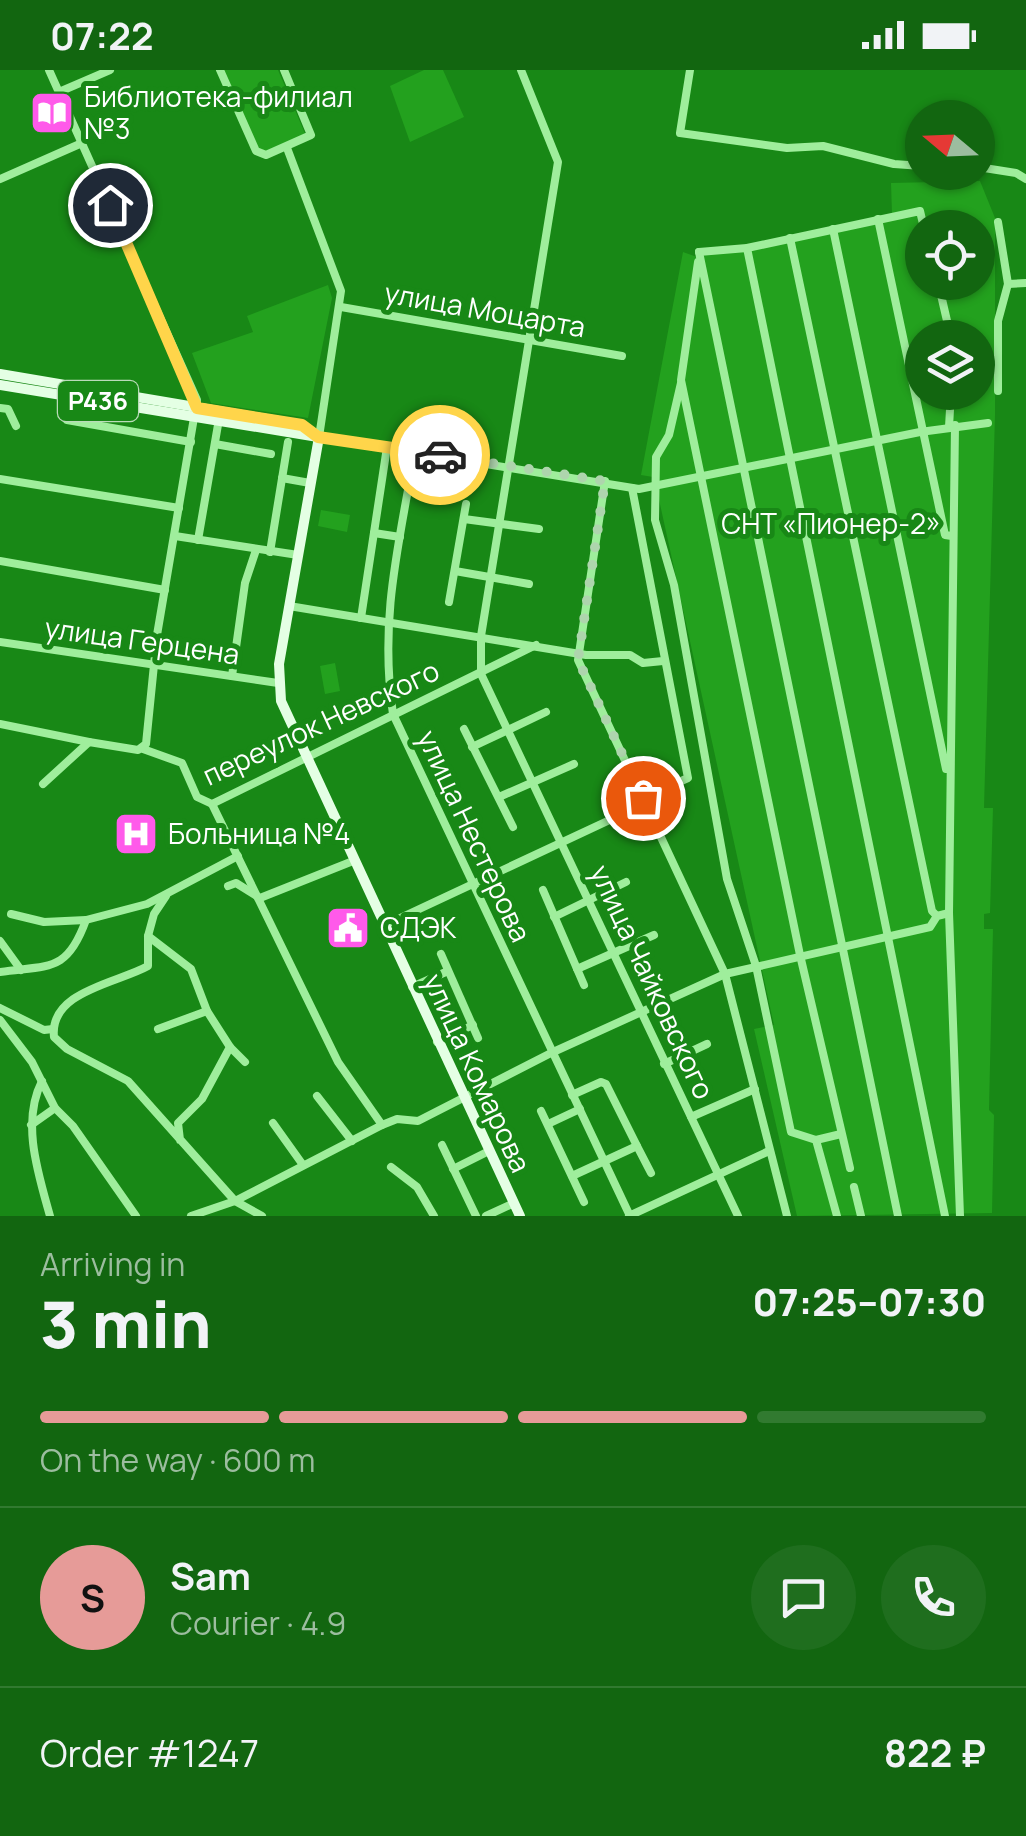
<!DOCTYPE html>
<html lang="en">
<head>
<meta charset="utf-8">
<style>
	:root { --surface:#126610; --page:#1f6e1e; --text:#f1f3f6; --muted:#9cbd9f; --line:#317a30; --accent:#e69b98 }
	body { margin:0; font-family:Manrope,sans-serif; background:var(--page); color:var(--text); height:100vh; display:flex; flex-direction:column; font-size:38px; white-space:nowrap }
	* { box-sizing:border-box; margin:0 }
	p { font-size:32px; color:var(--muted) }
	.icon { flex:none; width:55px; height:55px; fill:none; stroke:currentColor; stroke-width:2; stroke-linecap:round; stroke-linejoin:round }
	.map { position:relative; height:1146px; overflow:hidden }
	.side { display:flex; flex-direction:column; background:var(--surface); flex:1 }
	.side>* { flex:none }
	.needle { width:65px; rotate:289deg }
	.controls { position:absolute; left:905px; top:30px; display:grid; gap:20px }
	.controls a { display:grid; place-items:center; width:90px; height:90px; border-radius:50%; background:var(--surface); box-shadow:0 2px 8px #0004; font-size:50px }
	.pin { position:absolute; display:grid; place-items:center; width:85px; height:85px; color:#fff; margin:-42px; border:5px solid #fff; border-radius:50%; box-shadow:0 2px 10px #0007 }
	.courier { position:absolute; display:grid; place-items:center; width:100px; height:100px; margin:-50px; border:8px solid #ffd54a; border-radius:50%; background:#fff; color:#222; box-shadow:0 2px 12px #0007 }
	.overview em { font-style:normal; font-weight:800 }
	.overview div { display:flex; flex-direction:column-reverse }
	.overview { display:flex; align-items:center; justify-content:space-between; height:170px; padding:0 40px }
	h1 { font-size:65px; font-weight:800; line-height:75px }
	.bar { display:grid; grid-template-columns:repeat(4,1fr); gap:15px 10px; align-content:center; height:120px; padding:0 40px }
	.bar i { height:12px; border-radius:8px; background:var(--line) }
	.bar .selected { background:var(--accent) }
	.bar p { grid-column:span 4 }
	.line { display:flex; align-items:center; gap:25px; padding:0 40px; border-top:2px solid var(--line) }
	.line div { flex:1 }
	.round { display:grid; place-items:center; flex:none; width:105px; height:105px; border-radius:52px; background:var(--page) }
	.status { display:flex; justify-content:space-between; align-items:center; height:70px; padding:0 50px; background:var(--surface); direction:ltr }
	.status svg { height:28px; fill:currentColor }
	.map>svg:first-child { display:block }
	.green { fill:#23a11e; fill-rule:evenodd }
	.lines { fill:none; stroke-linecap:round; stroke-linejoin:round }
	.minor { stroke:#9fee9c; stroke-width:8 }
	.major { stroke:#e4ffe4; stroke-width:10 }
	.done { stroke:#aed5ad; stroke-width:10; stroke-dasharray:0 18 }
	.route { stroke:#ffd54a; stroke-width:12 }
	.labels { text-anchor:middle; stroke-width:10; stroke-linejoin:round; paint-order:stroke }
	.shield { fill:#188816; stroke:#badbb9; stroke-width:2.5 }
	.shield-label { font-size:25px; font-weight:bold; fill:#fff }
	.poi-label { font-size:28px; fill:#fff; stroke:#188816; text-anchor:start }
	.street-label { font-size:28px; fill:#fff; stroke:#188816 }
	.park-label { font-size:28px; fill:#fcfffc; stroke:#188816 }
</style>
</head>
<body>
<div class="status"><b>07:22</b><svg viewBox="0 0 49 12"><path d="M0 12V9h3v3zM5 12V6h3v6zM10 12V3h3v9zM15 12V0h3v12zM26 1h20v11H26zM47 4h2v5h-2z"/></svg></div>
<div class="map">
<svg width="1026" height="1146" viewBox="0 0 1026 1146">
	<rect width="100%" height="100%" fill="#188816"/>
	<g class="green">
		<path d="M222,0h56l28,66 -47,18z"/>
		<path d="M424,0h19l21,47 -54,25 -20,-56z"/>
		<path d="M980,111l15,37v197l-11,393h9l-3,105 -6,1v15h9l-4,181 5,5 -2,98 -195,3 -43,-187 20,-4 -116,-530 1,-17 -18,-3 42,-223 14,5 195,-43 -1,-31zM922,158h56v54h-56zM922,268h56v54h-56z"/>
		<path d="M328,215l4,13 -24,120 -97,-15 -19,-50 61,-21 -6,-16z"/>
		<path d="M321,440l29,5 -3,17 -29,-6z"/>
		<path d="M335,593l5,28 -15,3 -5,-28z"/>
	</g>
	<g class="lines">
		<g class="minor">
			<path d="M220,0l36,81 10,4 45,-20 -27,-65"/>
			<path d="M521,0l37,92 -77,474v38l257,542"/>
			<path d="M690,0l-10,63 107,15 36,-2 71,18 28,2"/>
			<path d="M59,22l51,-22"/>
			<path d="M287,78l54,143 -22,146 320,52 281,-57 68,-9"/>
			<path d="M978,97l38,6 10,6"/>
			<path d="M0,109l82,-36"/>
			<path d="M878,149l67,316 7,1"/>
			<path d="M998,152l10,62 -10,37v70"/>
			<path d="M833,159l113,540"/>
			<path d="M790,168l142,673 5,5"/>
			<path d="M747,178l198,968"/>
			<path d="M699,182l199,964"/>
			<path d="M699,182l48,-4 173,-37 4,17"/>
			<path d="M698,192l-17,118 119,575 50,213"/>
			<path d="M938,212l13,56"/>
			<path d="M1008,214l18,-1"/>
			<path d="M341,237l281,49"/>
			<path d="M681,313l-12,52 -13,22 -1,63 19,65 53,294 29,87 35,166 25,8 21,76"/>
			<path d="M70,327l-3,23 124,22"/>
			<path d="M0,338l8,1 8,17"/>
			<path d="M955,355l-6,488 11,303"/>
			<path d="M949,357l2,-35"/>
			<path d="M215,374l56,10"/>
			<path d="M415,381c-16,93 -36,168 -22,263l237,502"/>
			<path d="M282,408l28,5"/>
			<path d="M0,409l179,29"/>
			<path d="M605,411l-27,179 147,314 62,242"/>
			<path d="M632,418l56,290 -45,20"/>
			<path d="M464,449l75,10"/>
			<path d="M374,463l26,4"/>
			<path d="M175,466l123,19"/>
			<path d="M198,470l21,-121"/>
			<path d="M270,482l18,-110"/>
			<path d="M0,491l165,29"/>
			<path d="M455,501l74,13"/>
			<path d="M449,532l17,-98"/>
			<path d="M289,536l297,49h44l13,8 20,-2"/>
			<path d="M361,548l26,-171"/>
			<path d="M0,572l278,41"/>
			<path d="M232,606l13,-93 11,-33"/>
			<path d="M0,654l89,18"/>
			<path d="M464,659l49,98"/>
			<path d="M472,677l74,-35"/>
			<path d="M143,679l39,14 15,34 15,7 324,-159"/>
			<path d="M43,714l46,-42 49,8 8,-6 11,-109 40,-235 -148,-330"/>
			<path d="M499,727l75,-33"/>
			<path d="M212,734l126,258 44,63"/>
			<path d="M228,816l8,-3 24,15 93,-37"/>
			<path d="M543,820l41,95"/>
			<path d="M11,844l33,8 42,-2"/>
			<path d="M554,847l72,-35"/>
			<path d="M383,856l263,-123"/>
			<path d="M148,866l6,-22 12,-18"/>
			<path d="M0,871l21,29"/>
			<path d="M441,884l37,84"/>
			<path d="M577,899l77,-34"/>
			<path d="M0,902c49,-7 67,1 86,-52l61,-16 91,-48"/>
			<path d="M412,917l36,-16"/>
			<path d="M0,938l44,22 9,-1"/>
			<path d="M0,950l32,42 23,46 18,18 63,90"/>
			<path d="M158,959l49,-18"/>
			<path d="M437,972l36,-17"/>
			<path d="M230,977l15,15"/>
			<path d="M664,994l43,-20"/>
			<path d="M42,1011c-21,41 -4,92 8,135"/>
			<path d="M317,1026l35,45"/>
			<path d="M541,1041l43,91"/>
			<path d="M691,1047l64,-28"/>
			<path d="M273,1053l30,42"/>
			<path d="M548,1054l32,-15"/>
			<path d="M31,1055l24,-17"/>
			<path d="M180,1070l-2,-17 24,-24 28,-52 -23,-36 -16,-42 -43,-33v30c-30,17 -99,25 -94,71l13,12 61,32 107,120 27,15"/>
			<path d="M816,1070l25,-6"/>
			<path d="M442,1075l34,71"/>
			<path d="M637,1076l14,27"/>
			<path d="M391,1097l26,20 17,29"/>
			<path d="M453,1099l36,-18"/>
			<path d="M572,1106l65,-30 -31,-62 -5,-2 -29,13"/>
			<path d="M854,1117l7,29"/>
			<path d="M191,1146l44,-15 147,-76 15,-6 21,2 133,-68 174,-79 205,-47 7,-11 12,-3"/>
			<path d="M486,1146l28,-13"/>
			<path d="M629,1146l140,-65"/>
		</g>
		<g class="major">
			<path d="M0,304l302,51 17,12"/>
			<path d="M0,315l318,52"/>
			<path d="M319,367l-40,227 2,37 239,515"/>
		</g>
	</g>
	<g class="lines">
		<path class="done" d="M440,385l165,26 -27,179 65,138"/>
		<path class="route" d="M110,135l87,203 105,17 16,12 122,18"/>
	</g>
	<defs>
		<symbol id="library-square" viewBox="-11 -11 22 22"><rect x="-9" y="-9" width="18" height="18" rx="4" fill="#ff5aea" stroke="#188816"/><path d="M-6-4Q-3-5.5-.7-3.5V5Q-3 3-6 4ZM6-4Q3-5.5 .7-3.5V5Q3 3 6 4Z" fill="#fff"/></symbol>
		<symbol id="hospital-square" viewBox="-11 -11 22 22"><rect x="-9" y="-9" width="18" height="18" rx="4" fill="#ff5aea" stroke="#188816"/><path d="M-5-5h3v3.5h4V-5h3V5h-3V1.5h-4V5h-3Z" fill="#fff"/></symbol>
		<symbol id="civic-square" viewBox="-11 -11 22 22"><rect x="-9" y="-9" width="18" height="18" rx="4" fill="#ff5aea" stroke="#188816"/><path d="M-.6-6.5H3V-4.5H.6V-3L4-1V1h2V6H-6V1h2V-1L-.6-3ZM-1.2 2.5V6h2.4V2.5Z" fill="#fff"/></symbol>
	</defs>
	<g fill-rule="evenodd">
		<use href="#library-square" x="27" y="18" width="50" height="50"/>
		<use href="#hospital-square" x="111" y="739" width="50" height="50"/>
		<use href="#civic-square" x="323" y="833" width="50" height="50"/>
	</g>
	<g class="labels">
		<rect class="shield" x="58" y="311" width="80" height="40" rx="8"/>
		<g class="shield-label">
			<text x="98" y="340">P436</text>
		</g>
		<g class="poi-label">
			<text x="84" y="37">Библиотека-филиал<tspan x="84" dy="32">№3</tspan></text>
			<text x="168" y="774">Больница №4</text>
			<text x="380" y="868">СДЭК</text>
		</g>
		<g class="street-label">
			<text transform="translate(485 240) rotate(10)" y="10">улица Моцарта</text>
			<text transform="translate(142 571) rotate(8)" y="10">улица Герцена</text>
			<text transform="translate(321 653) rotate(-25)" y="10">переулок Невского</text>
			<text transform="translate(474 766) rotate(65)" y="10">улица Нестерова</text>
			<text transform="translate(652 912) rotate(65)" y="10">улица Чайковского</text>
			<text transform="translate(477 1003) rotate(65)" y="10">улица Комарова</text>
		</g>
		<g class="park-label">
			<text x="831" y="464">СНТ «Пионер-2»</text>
		</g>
	</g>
</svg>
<div class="controls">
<a><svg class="needle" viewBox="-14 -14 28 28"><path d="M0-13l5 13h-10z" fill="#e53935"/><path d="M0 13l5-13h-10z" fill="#9cbd9f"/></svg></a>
<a><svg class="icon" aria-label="locate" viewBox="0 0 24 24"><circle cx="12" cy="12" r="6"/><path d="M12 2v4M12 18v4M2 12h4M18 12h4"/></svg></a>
<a><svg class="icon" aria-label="layers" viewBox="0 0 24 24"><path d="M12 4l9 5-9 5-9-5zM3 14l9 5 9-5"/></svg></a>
</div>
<div class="pin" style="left:643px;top:728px;background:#ea580c"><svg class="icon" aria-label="bag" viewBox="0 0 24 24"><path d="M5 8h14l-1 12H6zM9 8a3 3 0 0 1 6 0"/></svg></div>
<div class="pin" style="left:110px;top:135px;background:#1f2937"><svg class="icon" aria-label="home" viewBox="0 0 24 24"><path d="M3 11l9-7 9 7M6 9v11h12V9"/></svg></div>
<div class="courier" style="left:440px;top:385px"><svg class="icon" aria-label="car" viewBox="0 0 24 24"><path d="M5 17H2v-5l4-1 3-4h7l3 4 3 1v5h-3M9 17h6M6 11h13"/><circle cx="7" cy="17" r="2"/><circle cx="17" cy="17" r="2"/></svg></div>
</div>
<section class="side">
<div class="overview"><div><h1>3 min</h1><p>Arriving in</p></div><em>07:25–07:30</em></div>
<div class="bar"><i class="selected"></i><i class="selected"></i><i class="selected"></i><i></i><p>On the way · 600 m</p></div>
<div class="line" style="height:180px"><b class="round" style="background:var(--accent);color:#111">S</b><div><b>Sam</b><p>Courier · 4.9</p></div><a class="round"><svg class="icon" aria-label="chat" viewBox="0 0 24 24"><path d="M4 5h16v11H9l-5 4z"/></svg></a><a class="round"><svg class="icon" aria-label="phone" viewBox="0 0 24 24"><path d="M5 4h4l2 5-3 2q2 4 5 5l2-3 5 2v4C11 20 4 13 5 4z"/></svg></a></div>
<div class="line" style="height:130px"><div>Order #1247</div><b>822 ₽</b></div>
</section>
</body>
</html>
